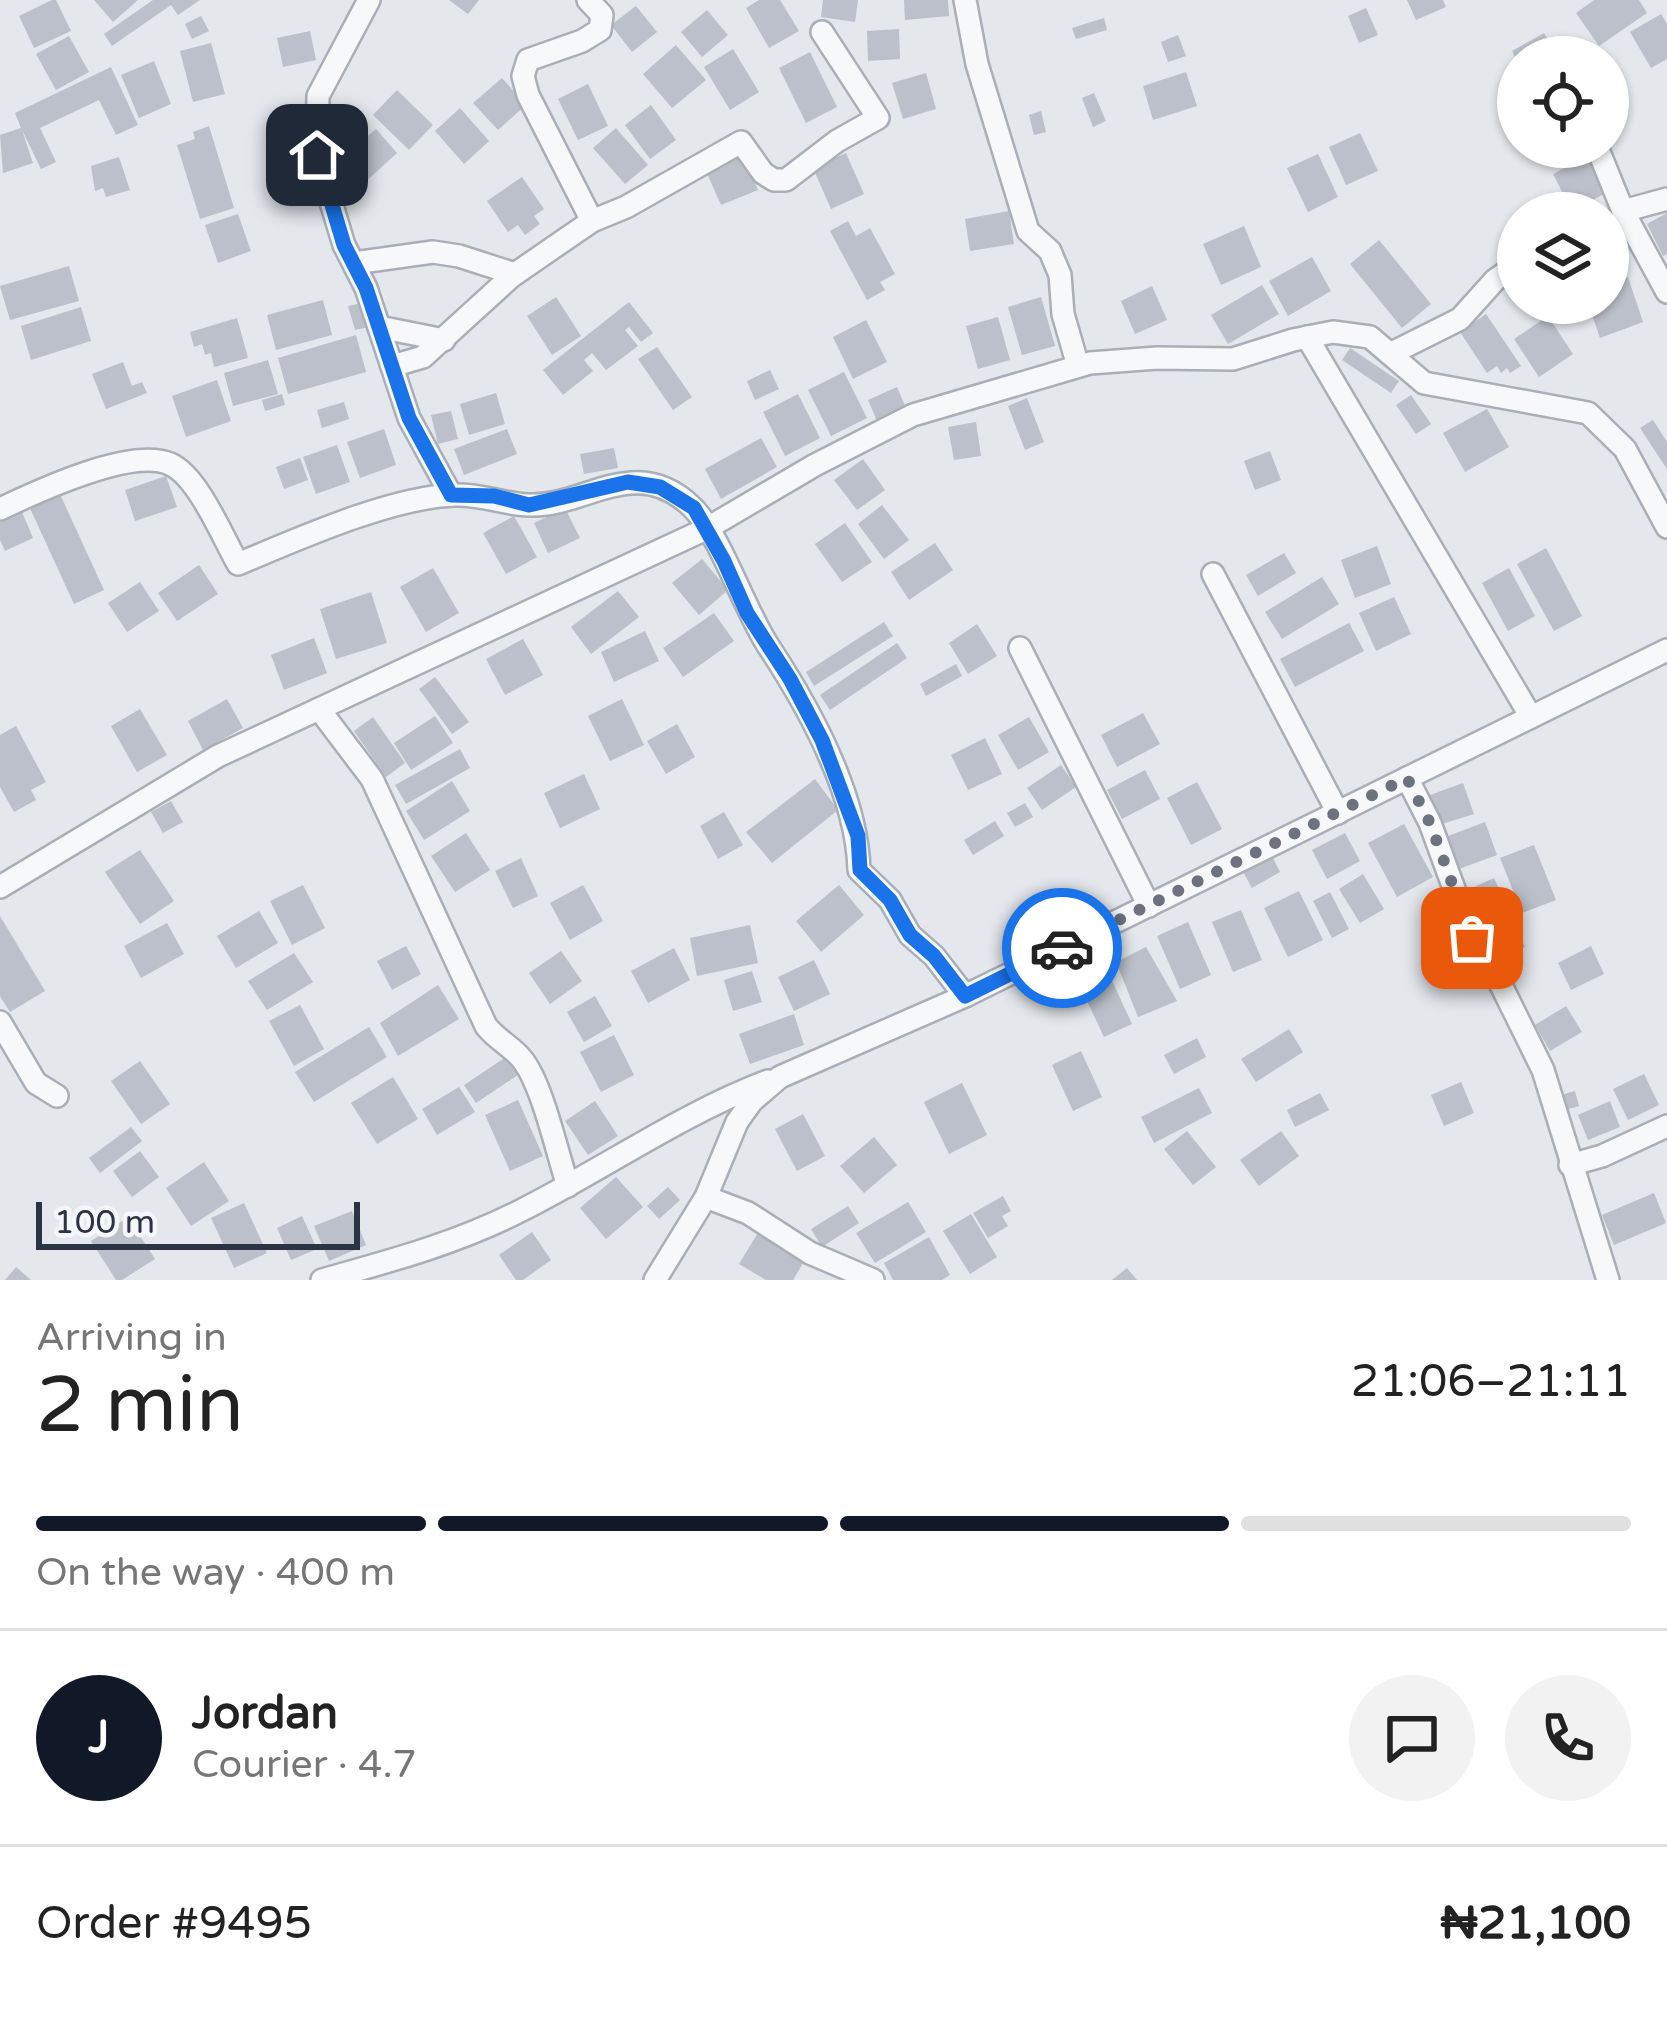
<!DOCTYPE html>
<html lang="en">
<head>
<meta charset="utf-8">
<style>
	:root { --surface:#fff; --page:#f2f2f2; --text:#222; --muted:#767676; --line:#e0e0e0; --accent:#111827 }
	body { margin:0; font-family:"Varela Round",sans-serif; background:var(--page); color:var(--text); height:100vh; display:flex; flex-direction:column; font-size:45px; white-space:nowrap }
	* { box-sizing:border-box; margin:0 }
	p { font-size:39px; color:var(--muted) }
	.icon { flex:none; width:66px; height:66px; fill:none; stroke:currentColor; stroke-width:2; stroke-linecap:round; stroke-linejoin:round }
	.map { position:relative; height:1280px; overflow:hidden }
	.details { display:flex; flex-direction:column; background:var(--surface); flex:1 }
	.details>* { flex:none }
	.controls { position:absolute; left:1497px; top:36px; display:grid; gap:24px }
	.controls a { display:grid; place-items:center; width:132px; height:132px; border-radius:50%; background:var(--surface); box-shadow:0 3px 9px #0004; font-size:60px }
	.scale { position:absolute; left:36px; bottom:30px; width:324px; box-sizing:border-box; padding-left:12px; border:6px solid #2b3445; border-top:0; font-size:33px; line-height:42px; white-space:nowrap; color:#2b3445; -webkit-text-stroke:9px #f4f6f9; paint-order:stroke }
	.pin { position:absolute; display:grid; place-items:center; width:102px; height:102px; color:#fff; margin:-51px; border-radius:24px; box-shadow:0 6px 18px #0006 }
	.courier { position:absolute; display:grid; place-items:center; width:120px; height:120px; margin:-60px; border:9px solid #1a73e8; border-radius:50%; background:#fff; color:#222; box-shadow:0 3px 15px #0007 }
	.head em { font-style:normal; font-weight:600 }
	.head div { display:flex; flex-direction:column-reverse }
	.head { display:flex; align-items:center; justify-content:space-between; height:204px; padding:0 36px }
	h1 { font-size:78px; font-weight:600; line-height:90px }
	.bar { display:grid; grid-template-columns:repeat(4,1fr); gap:18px 12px; align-content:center; height:144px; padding:0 36px }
	.bar i { height:15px; border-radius:9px; background:var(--line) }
	.bar .current { background:var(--accent) }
	.bar p { grid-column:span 4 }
	.line { display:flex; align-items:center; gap:30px; padding:0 36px; border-top:3px solid var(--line) }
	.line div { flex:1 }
	.round { display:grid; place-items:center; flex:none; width:126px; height:126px; border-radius:63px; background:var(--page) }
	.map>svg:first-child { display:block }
	.building { fill:#bbc0ca }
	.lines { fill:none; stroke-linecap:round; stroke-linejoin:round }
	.minor-casing { stroke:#a9aeb7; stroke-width:26 }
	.minor { stroke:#f7f8fa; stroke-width:21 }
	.done { stroke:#6c737f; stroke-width:12; stroke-dasharray:0 21.6 }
	.route { stroke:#1a73e8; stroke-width:15 }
</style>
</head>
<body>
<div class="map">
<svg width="1667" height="1280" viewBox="0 0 1667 1280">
	<rect width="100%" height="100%" fill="#e4e7ec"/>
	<g class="building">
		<path d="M52,0h4l15,31 -37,17 -15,-32z"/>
		<path d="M94,0h44l-25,22z"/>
		<path d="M153,0h47l-22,15 -7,-10 -59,41 -8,-12z"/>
		<path d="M449,0h30l-11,14z"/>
		<path d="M759,0h21l19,31 -30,17 -23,-40z"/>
		<path d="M823,0h35l-3,22 -34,-5z"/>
		<path d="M904,0h44l1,16 -44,4z"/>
		<path d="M1407,0h36l3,7 -30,13z"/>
		<path d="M1594,0h45l8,13 -48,33 -23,-33z"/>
		<path d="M636,6l21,26 -25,20 -21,-27z"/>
		<path d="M1366,8l12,27 -19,8 -11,-27z"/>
		<path d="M707,10l21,25 -26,22 -21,-25z"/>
		<path d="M1661,14l6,10v35l-16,9 -21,-36z"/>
		<path d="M201,16l8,15 -17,8 -7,-15z"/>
		<path d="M1104,18l3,12 -31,9 -4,-11z"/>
		<path d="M899,29l1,30 -32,2 -1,-30z"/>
		<path d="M310,31l6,29 -33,7 -6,-29z"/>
		<path d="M1544,33l14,24h-43l-3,-6z"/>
		<path d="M1178,35l8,21 -18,6 -7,-20z"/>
		<path d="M69,36l20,36 -33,18 -20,-36z"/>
		<path d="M211,43l14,51 -32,8 -13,-51z"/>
		<path d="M676,45l30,35 -34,28 -29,-34z"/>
		<path d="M733,49l26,43 -29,18 -26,-43z"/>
		<path d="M810,52l27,55 -31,16 -27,-55z"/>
		<path d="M154,61l17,43 -32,14 -18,-43z"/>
		<path d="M111,67l27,58 -22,10 -17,-35 -59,28 16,34 -15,7 -19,-39 11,33 -30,10 -3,-38 21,-7 -6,-15z"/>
		<path d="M1186,72l11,34 -44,14 -10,-34z"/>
		<path d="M926,73l10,36 -33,10 -11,-36z"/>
		<path d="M502,78l24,27 -28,25 -25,-27z"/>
		<path d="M588,84l20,42 -30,14 -20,-41z"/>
		<path d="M397,90l36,35 -24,25 -36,-35z"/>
		<path d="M1094,93l12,28 -13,6 -11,-29z"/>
		<path d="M651,105l25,35 -26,19 -25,-34z"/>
		<path d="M460,108l29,33 -25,23 -29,-33z"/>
		<path d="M1041,111l5,21 -12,3 -5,-20z"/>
		<path d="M209,126l25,82 -34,11 -23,-74 18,-6 -2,-7z"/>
		<path d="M616,128l32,37 -23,19 -32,-36z"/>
		<path d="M376,129l21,24 -34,31 -5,-4 -11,10 -11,-12 8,-7 -7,-8z"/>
		<path d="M1360,133l18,38 -32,14 -17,-38z"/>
		<path d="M846,153l18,41 -33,15 -18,-41z"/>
		<path d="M1318,154l20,43 -30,15 -21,-44z"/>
		<path d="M743,155l15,35 -37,15 -15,-34z"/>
		<path d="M1587,156l19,37 -34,18 -19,-37z"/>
		<path d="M119,157l11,33 -24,7 -3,-9 -8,3 -4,-25z"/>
		<path d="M522,177l22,32 -10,7 6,8 -15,11 -7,-10 -10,7 -21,-31z"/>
		<path d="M1009,211l5,33 -44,7 -5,-32z"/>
		<path d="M1667,213v41l-4,2 -16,-32z"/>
		<path d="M238,214l13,37 -33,12 -13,-38z"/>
		<path d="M848,221l8,15 14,-8 25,46 -15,8 5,8 -18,10 -37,-69z"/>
		<path d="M1244,226l17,41 -40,18 -18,-41z"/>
		<path d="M1379,240l52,64 -29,24 -52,-64z"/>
		<path d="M1312,257l19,34 -43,25 -19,-35z"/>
		<path d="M69,266l10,35 -69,19 -10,-34z"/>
		<path d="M1628,277l15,45 -43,16 -12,-35h20v-19z"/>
		<path d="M1262,285l17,29 -51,30 -17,-29z"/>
		<path d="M1152,286l15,34 -32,14 -14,-33z"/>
		<path d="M556,297l25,39 -29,19 -25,-39z"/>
		<path d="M1041,297l14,49 -33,9 -14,-48z"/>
		<path d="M323,300l9,35 -56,15 -9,-35z"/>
		<path d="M629,302l24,31 -12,9 -12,-15 -4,3 13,16 -32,24 -14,-17 -8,7 9,11 -30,24 -20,-25z"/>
		<path d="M362,303l7,24 -14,3 -7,-24z"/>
		<path d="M81,307l10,34 -60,19 -10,-34z"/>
		<path d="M1486,314l35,52 -11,7 -3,-5 -6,5 -4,-7 -10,7 -27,-41z"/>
		<path d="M1548,316l25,38 -34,23 -25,-38z"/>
		<path d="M998,317l12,43 -32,9 -12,-43z"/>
		<path d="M237,318l11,40 -34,9 -3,-14 -6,2 -3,-11 -8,3 -4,-15z"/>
		<path d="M866,320l21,42 -34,17 -20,-42z"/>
		<path d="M356,335l10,37 -78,22 -10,-36z"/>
		<path d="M657,347l35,50 -19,13 -35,-51z"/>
		<path d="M1350,348l49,33 -8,12 -49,-33z"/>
		<path d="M268,360l10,34 -45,12 -9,-33z"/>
		<path d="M123,362l9,24 10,-4 5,11 -41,16 -14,-35z"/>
		<path d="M770,370l9,19 -24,11 -8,-19z"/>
		<path d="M844,372l23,46 -36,18 -23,-46z"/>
		<path d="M217,380l14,41 -45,16 -14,-41z"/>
		<path d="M897,387l9,21 -29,13 -9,-21z"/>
		<path d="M496,393l9,31 -36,11 -9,-31z"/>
		<path d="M282,394l3,11 -20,6 -3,-11z"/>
		<path d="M798,394l22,44 -35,18 -22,-44z"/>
		<path d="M1411,395l20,29 -15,10 -20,-29z"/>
		<path d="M1027,398l17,44 -19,8 -17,-44z"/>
		<path d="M344,402l5,17 -27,9 -5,-18z"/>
		<path d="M1487,409l22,38 -44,25 -22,-39z"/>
		<path d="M451,411l7,28 -20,5 -7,-29z"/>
		<path d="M1653,420l14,22v27l-27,-41z"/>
		<path d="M976,422l5,34 -27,4 -6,-33z"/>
		<path d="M384,429l12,36 -36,13 -13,-36z"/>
		<path d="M507,429l10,25 -53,21 -10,-26z"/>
		<path d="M761,438l16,29 -56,32 -16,-30z"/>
		<path d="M337,445l13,37 -34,12 -13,-37z"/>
		<path d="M614,448l4,20 -34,6 -4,-20z"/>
		<path d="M1270,451l11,29 -26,10 -11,-29z"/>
		<path d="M300,458l8,22 -24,9 -8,-22z"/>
		<path d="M863,459l22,31 -28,20 -23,-30z"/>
		<path d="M166,476l11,31 -42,14 -10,-31z"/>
		<path d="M59,492l45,98 -30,14 -45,-98z"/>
		<path d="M882,505l27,35 -25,19 -26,-35z"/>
		<path d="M565,508l15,30 -32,15 -14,-30z"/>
		<path d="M22,512l11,26 -28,13 -5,-11v-18z"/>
		<path d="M514,516l23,41 -31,17 -23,-41z"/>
		<path d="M845,523l27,39 -30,20 -27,-38z"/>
		<path d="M935,543l18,27 -44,30 -18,-28z"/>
		<path d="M1377,546l14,38 -36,14 -14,-38z"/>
		<path d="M1546,548l36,68 -28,15 -37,-67z"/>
		<path d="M1284,553l12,20 -38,23 -12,-21z"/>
		<path d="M702,559l26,31 -29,25 -27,-32z"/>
		<path d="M199,565l19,29 -41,27 -19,-28z"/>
		<path d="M433,568l26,45 -33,19 -26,-45z"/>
		<path d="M1509,568l26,48 -27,15 -26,-48z"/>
		<path d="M1322,577l17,27 -57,35 -17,-27z"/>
		<path d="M140,582l19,29 -32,21 -19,-29z"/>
		<path d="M618,591l21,26 -48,37 -20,-27z"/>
		<path d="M371,592l16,51 -51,16 -16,-50z"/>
		<path d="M1394,597l17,37 -35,17 -17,-38z"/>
		<path d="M714,613l20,28 -51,36 -20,-29z"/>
		<path d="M884,622l9,14 -79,50 -8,-14z"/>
		<path d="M1349,623l15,28 -69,36 -15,-28z"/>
		<path d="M977,624l20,32 -29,18 -19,-31z"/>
		<path d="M645,631l14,30 -45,21 -13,-30z"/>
		<path d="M314,638l13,35 -43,17 -13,-35z"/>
		<path d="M523,639l20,36 -38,20 -19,-36z"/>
		<path d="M897,643l10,15 -77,52 -10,-15z"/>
		<path d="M956,664l6,12 -36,20 -6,-12z"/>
		<path d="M435,677l34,45 -17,12 -33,-45z"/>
		<path d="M227,699l16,29 -40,22 -15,-29z"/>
		<path d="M622,699l22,46 -34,16 -22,-45z"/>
		<path d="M140,709l27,46 -30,17 -26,-46z"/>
		<path d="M1143,713l17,31 -43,23 -16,-32z"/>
		<path d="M435,716l18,27 -42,27 -17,-27z"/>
		<path d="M373,717l32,46 -19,14 -32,-46z"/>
		<path d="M1029,717l20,35 -31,18 -20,-35z"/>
		<path d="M677,724l18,33 -29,17 -19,-33z"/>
		<path d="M16,726l30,56 -15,8 5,10 -22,12 -14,-25v-52z"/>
		<path d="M985,738l17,36 -34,16 -17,-35z"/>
		<path d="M460,749l10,19 -64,36 -11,-19z"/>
		<path d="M1061,765l15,22 -34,23 -15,-22z"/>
		<path d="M1145,770l15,29 -38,20 -15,-29z"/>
		<path d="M584,774l16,35 -40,19 -16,-35z"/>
		<path d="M815,779l23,31 -66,53 -26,-31z"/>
		<path d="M452,781l18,30 -46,29 -18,-29z"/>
		<path d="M1197,782l25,47 -31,16 -24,-47z"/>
		<path d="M1463,783l11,31 -32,10 -12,-29z"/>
		<path d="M171,801l12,21 -20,11 -12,-21z"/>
		<path d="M1025,803l8,14 -18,10 -8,-14z"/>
		<path d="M724,812l19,33 -25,14 -18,-33z"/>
		<path d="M995,821l9,15 -31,19 -9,-15z"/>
		<path d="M1485,822l12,33 -38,14 -11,-33z"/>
		<path d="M1404,824l29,53 -36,20 -29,-54z"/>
		<path d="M466,833l24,37 -35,22 -24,-36z"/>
		<path d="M1345,833l15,28 -33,18 -15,-29z"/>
		<path d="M1534,845l22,55 -34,13 -22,-55z"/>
		<path d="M140,850l34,51 -34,23 -35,-52z"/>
		<path d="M1272,856l8,16 -28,16 -9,-16z"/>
		<path d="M521,858l17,38 -25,12 -18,-37z"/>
		<path d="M1363,874l21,35 -24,14 -21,-34z"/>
		<path d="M1494,878l31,69 -30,14 -32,-69z"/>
		<path d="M303,885l22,43 -33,17 -22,-44z"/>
		<path d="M583,885l20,36 -33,19 -20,-37z"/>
		<path d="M839,885l25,30 -43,37 -25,-31z"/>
		<path d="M1299,891l24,49 -35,17 -24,-49z"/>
		<path d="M1330,892l19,37 -17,9 -19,-37z"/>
		<path d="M1241,910l21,50 -29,12 -21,-50z"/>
		<path d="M259,911l19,32 -42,25 -19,-32z"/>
		<path d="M0,916l45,75 -35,21 -10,-16z"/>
		<path d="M1188,922l23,53 -31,14 -23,-53z"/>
		<path d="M167,923l17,31 -43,24 -17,-32z"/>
		<path d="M750,925l8,38 -61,13 -7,-38z"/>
		<path d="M406,946l15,28 -29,16 -15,-29z"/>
		<path d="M1591,946l13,28 -33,16 -13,-27z"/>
		<path d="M1146,947l31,54 -39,16 -22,-55z"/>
		<path d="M674,948l16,32 -42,23 -17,-32z"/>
		<path d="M561,951l21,30 -32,23 -21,-31z"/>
		<path d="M294,953l19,29 -46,28 -19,-29z"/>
		<path d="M814,960l16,34 -36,17 -16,-34z"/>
		<path d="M752,971l10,31 -29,9 -9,-31z"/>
		<path d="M1108,972l24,52 -28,13 -24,-51z"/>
		<path d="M438,985l21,34 -61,37 -18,-33z"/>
		<path d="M595,996l17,30 -28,16 -17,-30z"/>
		<path d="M300,1005l24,44 -30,17 -25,-45z"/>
		<path d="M1566,1006l16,26 -32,19 -15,-26z"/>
		<path d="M794,1014l10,31 -54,19 -11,-30z"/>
		<path d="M369,1027l18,30 -73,45 -19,-30z"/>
		<path d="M1289,1029l14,23 -47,30 -15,-23z"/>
		<path d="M614,1035l20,40 -33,17 -21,-40z"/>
		<path d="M1197,1038l9,19 -32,17 -10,-19z"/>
		<path d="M1081,1051l21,46 -29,14 -21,-46z"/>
		<path d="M506,1057l12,18 -42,28 -12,-18z"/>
		<path d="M140,1061l30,43 -29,20 -30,-43z"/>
		<path d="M1644,1074l15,31 -31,15 -15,-31z"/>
		<path d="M393,1077l25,42 -41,25 -26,-41z"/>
		<path d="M1461,1082l13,31 -30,13 -13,-31z"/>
		<path d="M962,1083l25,52 -38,19 -25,-52z"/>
		<path d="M459,1087l16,25 -38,23 -15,-26z"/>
		<path d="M1199,1088l13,25 -58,30 -13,-26z"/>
		<path d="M1575,1091l4,15 -18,5 -4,-15z"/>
		<path d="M1320,1093l9,17 -34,17 -8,-17z"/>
		<path d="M518,1100l25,56 -33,15 -25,-56z"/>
		<path d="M595,1101l23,35 -30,19 -23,-34z"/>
		<path d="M1610,1101l10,26 -32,13 -10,-25z"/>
		<path d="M803,1114l22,42 -28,15 -22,-42z"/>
		<path d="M131,1127l11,14 -42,32 -11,-15z"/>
		<path d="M1187,1131l29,36 -23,18 -29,-36z"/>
		<path d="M1281,1131l18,25 -40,30 -19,-26z"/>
		<path d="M874,1137l23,28 -33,28 -24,-27z"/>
		<path d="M140,1151l19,26 -27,20 -19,-26z"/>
		<path d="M204,1162l25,39 -38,25 -25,-38z"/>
		<path d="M616,1177l27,30 -37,32 -26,-31z"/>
		<path d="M668,1187l12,13 -21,19 -12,-13z"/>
		<path d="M1654,1193l12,30 -52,22 -12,-30z"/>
		<path d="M1003,1196l8,15 -9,5 6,10 -20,12 -15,-25z"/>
		<path d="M908,1202l18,30 -51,31 -19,-30z"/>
		<path d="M244,1203l23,50 -33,15 -23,-50z"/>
		<path d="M848,1206l11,17 -37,24 -11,-18z"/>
		<path d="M352,1211l14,34 -37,16 -15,-35z"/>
		<path d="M971,1214l26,43 -27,17 -27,-43z"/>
		<path d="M302,1216l15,33 -26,11 -14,-32z"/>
		<path d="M128,1217l27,42 -33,21h-6l-25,-39z"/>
		<path d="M759,1231l47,27 -13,22h-27l-27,-16z"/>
		<path d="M532,1232l19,28 -28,20h-7l-17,-25z"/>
		<path d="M929,1237l21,38 -8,5h-49l-9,-17z"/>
		<path d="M16,1267l15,13h-26z"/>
		<path d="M1127,1268l10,12h-25z"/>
	</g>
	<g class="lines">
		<defs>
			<g id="minor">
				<path d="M369,0l-51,96 -1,60 27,89 22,43 43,130 42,77"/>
				<path d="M588,0l14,15 -2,15 -18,11 -54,19 -5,16 5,19 64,126"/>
				<path d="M965,0l12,64 51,167 22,20 10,24 3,39 15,52"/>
				<path d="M1597,147l26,64 44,81"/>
				<path d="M1623,211l44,-12"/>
				<path d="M354,263l79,-11 26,4 56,18"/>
				<path d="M379,327l65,13"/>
				<path d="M1307,337l224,380"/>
				<path d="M1390,354l70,-35 35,-39 23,-16"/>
				<path d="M392,366l31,-9 89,-81 80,-55 34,-14 115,-65 22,31 11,7h12l51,-39 41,-23 -56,-86"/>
				<path d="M0,509c36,-17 131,-62 170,-45 28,12 53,74 68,100 60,-25 153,-67 217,-69 26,-1 48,9 73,10 57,3 107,-53 164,2 27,26 52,101 75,137 41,62 90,150 92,226l31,30 20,35 24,21 31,40"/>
				<path d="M1213,574l125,239"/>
				<path d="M1020,648l129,258"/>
				<path d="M319,709l53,70 114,247c10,13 25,20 35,32 21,24 36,95 47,128"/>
				<path d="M1407,778l23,45 42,115 27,43 44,89 65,210"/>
				<path d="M0,887l218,-131 488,-227 109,-64 98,-50 177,-52 67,-5 76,1 60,-19 40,-8 37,5 54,46 164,30 37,36 42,78"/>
				<path d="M0,1022l36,61 21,13"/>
				<path d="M1570,1165l32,-9 65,-30"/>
				<path d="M706,1197l42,16 62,40 63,27"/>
				<path d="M322,1280c68,-19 136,-37 200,-70 83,-42 159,-96 246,-129"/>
				<path d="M655,1280l51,-83 31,-75 15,-21 28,-24 185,-81 702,-346"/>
			</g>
		</defs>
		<use href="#minor" class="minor-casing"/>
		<use href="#minor" class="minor"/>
	</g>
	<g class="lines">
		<path class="done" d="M1062,948l345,-170 23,45 42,115"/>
		<path class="route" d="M317,155l27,90 22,43 43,130 42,77 43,1 35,9 99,-23 32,5 34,21 30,53 23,52 43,66 32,61 36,96 2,34 30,30 20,35 24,21 31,40 97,-48"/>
	</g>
</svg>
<div class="controls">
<a><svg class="icon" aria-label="locate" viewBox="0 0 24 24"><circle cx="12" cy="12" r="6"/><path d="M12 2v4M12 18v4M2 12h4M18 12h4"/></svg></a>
<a><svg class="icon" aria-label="layers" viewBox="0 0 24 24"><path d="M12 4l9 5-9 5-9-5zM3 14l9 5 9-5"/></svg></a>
</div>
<div class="scale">100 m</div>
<div class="pin" style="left:1472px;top:938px;background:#ea580c"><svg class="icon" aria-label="bag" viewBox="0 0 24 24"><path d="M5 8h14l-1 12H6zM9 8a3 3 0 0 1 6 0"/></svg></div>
<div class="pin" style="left:317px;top:155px;background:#1f2937"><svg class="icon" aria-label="home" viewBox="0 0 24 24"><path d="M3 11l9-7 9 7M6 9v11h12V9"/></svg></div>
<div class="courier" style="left:1062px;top:948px"><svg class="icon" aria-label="car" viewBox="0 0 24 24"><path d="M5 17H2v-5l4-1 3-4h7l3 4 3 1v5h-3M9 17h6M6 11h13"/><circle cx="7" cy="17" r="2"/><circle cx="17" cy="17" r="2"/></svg></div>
</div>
<section class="details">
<div class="head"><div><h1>2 min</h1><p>Arriving in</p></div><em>21:06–21:11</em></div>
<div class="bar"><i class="current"></i><i class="current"></i><i class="current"></i><i></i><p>On the way · 400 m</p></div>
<div class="line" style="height:216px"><b class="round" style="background:var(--accent);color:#fff">J</b><div><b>Jordan</b><p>Courier · 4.7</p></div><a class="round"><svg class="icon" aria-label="chat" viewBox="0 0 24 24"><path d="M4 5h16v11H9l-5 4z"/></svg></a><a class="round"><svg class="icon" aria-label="phone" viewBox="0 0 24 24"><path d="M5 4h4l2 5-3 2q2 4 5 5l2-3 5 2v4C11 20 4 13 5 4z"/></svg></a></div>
<div class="line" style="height:156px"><div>Order #9495</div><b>₦21,100</b></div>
</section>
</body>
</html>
